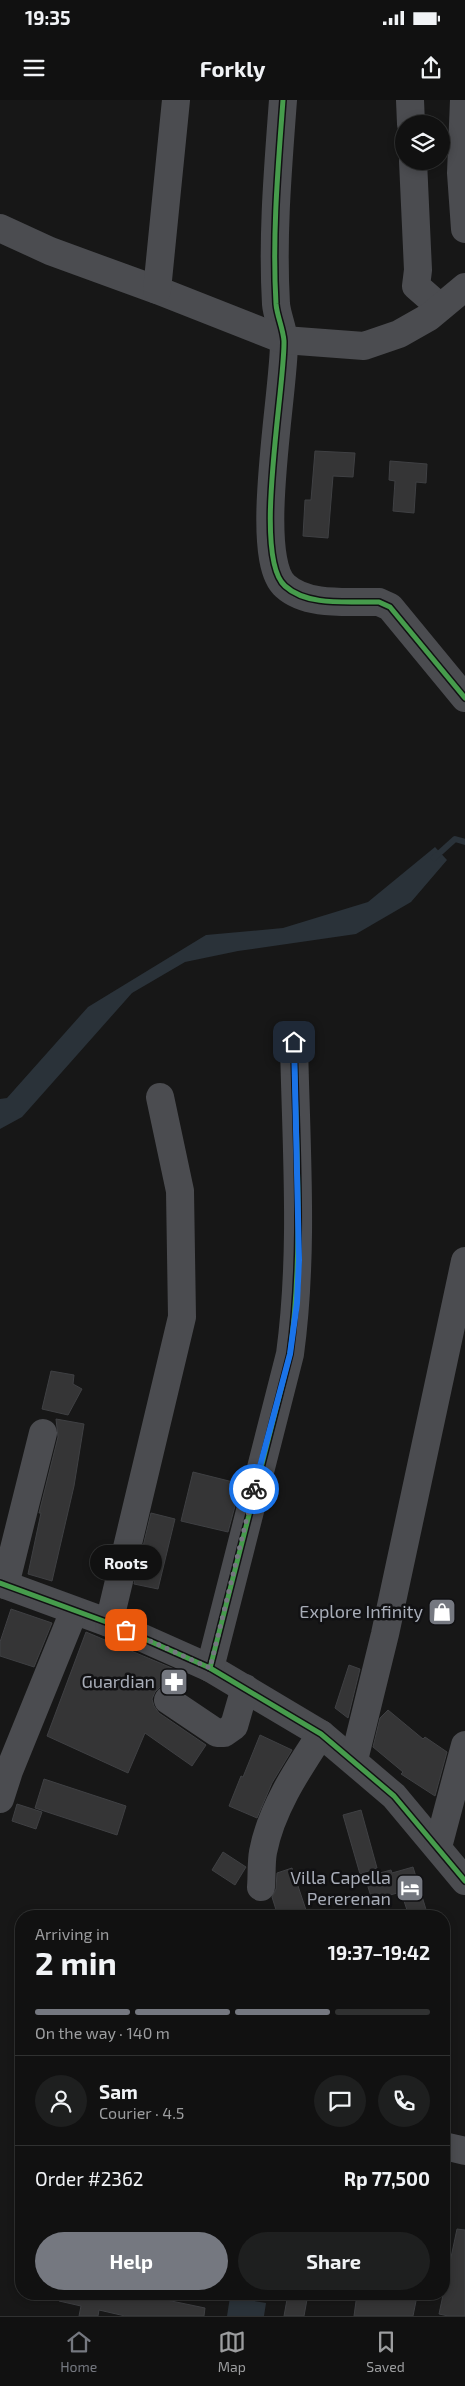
<!DOCTYPE html>
<html lang="en">
<head>
<meta charset="utf-8">
<style>
	:root { --surface:#111; --page:#1e1f1f; --text:#f1f3f6; --muted:#9c9d9f; --line:#303131; --accent:#757880 }
	body { margin:0; font-family:"Exo 2",sans-serif; background:var(--page); color:var(--text); height:100vh; display:flex; flex-direction:column; font-size:19px; white-space:nowrap }
	* { box-sizing:border-box; margin:0 }
	p { font-size:16px; color:var(--muted) }
	.icon { flex:none; width:28px; height:28px; fill:none; stroke:currentColor; stroke-width:2; stroke-linecap:round; stroke-linejoin:round }
	.map { position:relative; flex:1; overflow:hidden }
	.panel { position:absolute; left:15px; top:1810px; width:435px; height:390px; display:flex; flex-direction:column; background:var(--surface); border-radius:20px; box-shadow:0 2px 8px #0003,0 0 0 1px var(--line) }
	.panel>* { flex:none }
	.controls { position:absolute; left:395px; top:15px; display:grid; gap:10px }
	.controls a { display:grid; place-items:center; width:55px; height:55px; border-radius:50%; background:var(--surface); box-shadow:0 2px 8px #0003,0 0 0 1px var(--line); font-size:25px }
	.pin { position:absolute; display:grid; place-items:center; width:42px; height:42px; color:#fff; margin:-21px; border-radius:10px; box-shadow:0 2px 8px #0006 }
	.courier { position:absolute; display:grid; place-items:center; width:50px; height:50px; margin:-25px; border:4px solid #1a73e8; border-radius:50%; background:#fff; color:#222; box-shadow:0 1px 6px #0007 }
	.bubble { position:absolute; height:35px; border-radius:18px; background:var(--surface); box-shadow:0 2px 8px #0003,0 0 0 1px var(--line); font-size:16px; font-weight:700; line-height:35px; text-align:center }
	.headline em { font-style:normal; font-weight:700 }
	.headline div { display:flex; flex-direction:column-reverse }
	.headline { display:flex; align-items:center; justify-content:space-between; height:85px; padding:0 20px }
	h1 { font-size:32px; font-weight:700; line-height:38px }
	.bar { display:grid; grid-template-columns:repeat(4,1fr); gap:8px 5px; align-content:center; height:60px; padding:0 20px }
	.bar i { height:6px; border-radius:4px; background:var(--line) }
	.bar .selected { background:var(--accent) }
	.bar p { grid-column:span 4 }
	.line { display:flex; align-items:center; gap:12px; padding:0 20px; border-top:1px solid var(--line) }
	.line div { flex:1 }
	.round { display:grid; place-items:center; flex:none; width:52px; height:52px; border-radius:26px; background:var(--page) }
	.primary-button { display:flex; gap:10px; margin-top:auto; padding:10px 20px }
	.primary-button a { flex:1; height:58px; border-radius:30px; background:var(--accent); color:#fff; font-size:20px; font-weight:700; line-height:58px; text-align:center }
	.primary-button a+a { background:var(--page); color:var(--text) }
	.status { display:flex; justify-content:space-between; align-items:center; height:35px; padding:0 25px; background:var(--surface); direction:ltr }
	.status svg { height:14px; fill:currentColor }
	header { display:flex; justify-content:space-between; align-items:center; height:65px; padding:0 20px; background:var(--surface); font-size:22px; font-weight:700 }
	.dock { display:flex; justify-content:space-around; align-items:center; height:70px; border-top:1px solid var(--line); background:var(--surface); font-size:14px; color:var(--muted) }
	.dock a { display:grid; justify-items:center; gap:2px }
	.dock .selected { color:var(--accent) }
	.map>svg:first-child { display:block }
	.water { fill:#2a3239 }
	.lines { fill:none; stroke-linecap:round; stroke-linejoin:round }
	.stream { stroke:#2a3239; stroke-width:6 }
	.building { fill:#353536; stroke:#3f4043 }
	.minor { stroke:#4b4c50; stroke-width:28 }
	.cycleway-casing { stroke:#111113; stroke-width:8 }
	.cycleway { stroke:#469c4c; stroke-width:5 }
	.done { stroke:#757880; stroke-width:5; stroke-dasharray:0 9 }
	.route { stroke:#1a73e8; stroke-width:6 }
	.labels { text-anchor:middle; stroke-width:5; stroke-linejoin:round; paint-order:stroke }
	.poi-label { font-size:18px; fill:#a8adb8; stroke:#111113; text-anchor:end }
</style>
</head>
<body>
<div class="status"><b>19:35</b><svg viewBox="0 0 49 12"><path d="M0 12V9h3v3zM5 12V6h3v6zM10 12V3h3v9zM15 12V0h3v12zM26 1h20v11H26zM47 4h2v5h-2z"/></svg></div>
<header><svg class="icon" aria-label="menu" viewBox="0 0 24 24"><path d="M4 6h16M4 12h16M4 18h16"/></svg>Forkly<svg class="icon" aria-label="share" viewBox="0 0 24 24"><path d="M12 15V3M7 8l5-5 5 5M5 13v7h14v-7"/></svg></header>
<div class="map">
<svg width="465" height="2216" viewBox="0 0 465 2216">
	<rect width="100%" height="100%" fill="#171717"/>
	<g class="water">
		<path d="M435,747l12,13 -36,42 -55,32 -118,17 -53,11 -53,31 -110,124 -22,12v-30l7,-1 81,-91 118,-72 77,-7 85,-26z"/>
		<path d="M230,2197l36,6 -2,13h-37z"/>
	</g>
	<g class="lines">
		<path class="stream" d="M434,758l21,-19 10,3"/>
	</g>
	<g class="building">
		<path d="M315,351l40,2 -2,24 -20,-1 -5,62 -25,-2 2,-36h6z"/>
		<path d="M390,361l37,3 -1,19 -10,-1 -2,31 -21,-2 2,-30 -6,-1z"/>
		<path d="M51,1271l23,4 -1,9 9,5 -14,26 -26,-6z"/>
		<path d="M56,1319l28,5 -10,62 -22,95 -24,-7 13,-61h-2l19,-76z"/>
		<path d="M193,1372l48,12 -13,48 -47,-11z"/>
		<path d="M151,1413l24,6 -17,70 -24,-5z"/>
		<path d="M11,1509l41,14 -18,44 -34,-11v-14z"/>
		<path d="M86,1532l93,39 -6,15h-12l-6,6 -3,7 2,7 5,7 47,32 -14,21 -47,-33 -17,40 -81,-37z"/>
		<path d="M349,1565l11,4 -12,49 -13,-10z"/>
		<path d="M388,1610l35,29 2,-2 22,15 -12,44 -34,-22 2,-2 -30,-25 7,-29z"/>
		<path d="M260,1635l32,15 -20,33 -15,35 -28,-12 12,-30 2,1z"/>
		<path d="M44,1679l82,27 -9,29 -82,-27z"/>
		<path d="M17,1704l25,8 -6,17 -24,-8z"/>
		<path d="M361,1710l16,58 -17,6 -17,-59z"/>
		<path d="M223,1752l23,15 -11,18 -23,-15z"/>
		<path d="M413,1767l15,49h-19l-8,-24 -29,8 -7,-23 26,-7 1,3z"/>
		<path d="M292,1768l16,48h-30l-6,-19 4,-8 1,-16z"/>
		<path d="M457,2129l8,1v86h-17l-9,-2z"/>
		<path d="M59,2194h100l-2,4 48,10 -1,8h-79l-26,-6 -1,6h-19l2,-10 -22,-5z"/>
		<path d="M288,2194h20l-4,22h-20z"/>
		<path d="M357,2194h47l13,2 -4,20h-59z"/>
	</g>
	<g class="lines">
		<g class="minor">
			<path d="M283,0c-5,68 -11,136 -7,204 1,12 7,24 8,37 1,47 -32,216 1,245 23,21 65,15 94,16l11,5 75,91"/>
			<path d="M410,0l1,24"/>
			<path d="M464,0l-3,73 4,56"/>
			<path d="M413,61l5,109 -2,16 24,21"/>
			<path d="M0,128l50,23 107,39 127,50 80,6 35,-12 30,-17 36,-30"/>
			<path d="M157,190l19,-190"/>
			<path d="M0,1483l109,40 101,45 111,66 73,62 71,85"/>
			<path d="M5,1485l38,-152"/>
			<path d="M109,1523l73,-306 -2,-126 -20,-94"/>
			<path d="M210,1568l80,-314c14,-104 6,-207 4,-311"/>
			<path d="M168,1600l49,33h7l10,-7 11,-38"/>
			<path d="M354,1660l31,-126 80,-373"/>
			<path d="M0,1699l9,-28 65,-160"/>
			<path d="M438,1747l27,-102"/>
			<path d="M261,1787c1,-11 0,-24 2,-35 8,-43 35,-83 58,-118"/>
			<path d="M444,2046l21,5"/>
		</g>
		<defs>
			<g id="cycleway">
				<path d="M283,0c-5,68 -11,136 -7,204 1,12 7,24 8,37 1,47 -32,216 1,245 23,21 65,15 94,16l11,5 75,91"/>
				<path d="M0,1483l109,40 101,45 111,66 73,62 71,85"/>
				<path d="M210,1568l80,-314c14,-104 6,-207 4,-311"/>
			</g>
		</defs>
		<use href="#cycleway" class="cycleway-casing"/>
		<use href="#cycleway" class="cycleway"/>
	</g>
	<g class="lines">
		<path class="done" d="M126,1530l84,38 44,-179"/>
		<path class="route" d="M254,1389l36,-135 7,-51 2,-43 -5,-218"/>
	</g>
	<defs>
		<symbol id="shop-square" viewBox="-11 -11 22 22"><rect x="-9" y="-9" width="18" height="18" rx="4" fill="#757880" stroke="#111113"/><path d="M-5-2.5h2.3a2.7 3.5 0 0 1 5.4 0H5L5.5 6h-11ZM-1.5-2.5h3a1.5 2.3 0 0 0-3 0Z" fill="#fff"/></symbol>
		<symbol id="pharmacy-square" viewBox="-11 -11 22 22"><rect x="-9" y="-9" width="18" height="18" rx="4" fill="#757880" stroke="#111113"/><path d="M-2-6h4v4h4v4h-4v4h-4v-4h-4v-4h4Z" fill="#fff"/></symbol>
		<symbol id="hotel-square" viewBox="-11 -11 22 22"><rect x="-9" y="-9" width="18" height="18" rx="4" fill="#757880" stroke="#111113"/><path d="M-6-4.5h1.5V1H6V5H4.5V3h-9V5H-6ZM-4 0a1.8 1.8 0 1 1 3.6 0ZM.5 0V-2.5h3Q6-2.5 6 0Z" fill="#fff"/></symbol>
	</defs>
	<g fill-rule="evenodd">
		<use href="#shop-square" x="426" y="1496" width="32" height="32"/>
		<use href="#pharmacy-square" x="158" y="1566" width="32" height="32"/>
		<use href="#hotel-square" x="394" y="1772" width="32" height="32"/>
	</g>
	<g class="labels">
		<g class="poi-label">
			<text x="423" y="1518">Explore Infinity</text>
			<text x="155" y="1588">Guardian</text>
			<text x="391" y="1784">Villa Capella<tspan x="391" dy="21">Pererenan</tspan></text>
		</g>
	</g>
</svg>
<div class="controls">
<a><svg class="icon" aria-label="layers" viewBox="0 0 24 24"><path d="M12 4l9 5-9 5-9-5zM3 14l9 5 9-5"/></svg></a>
</div>
<div class="pin" style="left:126px;top:1530px;background:#ea580c"><svg class="icon" aria-label="bag" viewBox="0 0 24 24"><path d="M5 8h14l-1 12H6zM9 8a3 3 0 0 1 6 0"/></svg></div>
<div class="pin" style="left:294px;top:942px;background:#1f2937"><svg class="icon" aria-label="home" viewBox="0 0 24 24"><path d="M3 11l9-7 9 7M6 9v11h12V9"/></svg></div>
<div class="courier" style="left:254px;top:1389px"><svg class="icon" aria-label="bike" viewBox="0 0 24 24"><circle cx="6" cy="16" r="4"/><circle cx="18" cy="16" r="4"/><path d="M6 16l4-8h5l3 8M10 8l3 8H6M13 5h3"/></svg></div>
<div class="bubble" style="left:90px;top:1445px;width:72px">Roots</div>
<section class="panel">
<div class="headline"><div><h1>2 min</h1><p>Arriving in</p></div><em>19:37–19:42</em></div>
<div class="bar"><i class="selected"></i><i class="selected"></i><i class="selected"></i><i></i><p>On the way · 140 m</p></div>
<div class="line" style="height:90px"><a class="round"><svg class="icon" aria-label="person" viewBox="0 0 24 24"><circle cx="12" cy="8" r="4"/><path d="M4 21q1-7 8-7t8 7"/></svg></a><div><b>Sam</b><p>Courier · 4.5</p></div><a class="round"><svg class="icon" aria-label="chat" viewBox="0 0 24 24"><path d="M4 5h16v11H9l-5 4z"/></svg></a><a class="round"><svg class="icon" aria-label="phone" viewBox="0 0 24 24"><path d="M5 4h4l2 5-3 2q2 4 5 5l2-3 5 2v4C11 20 4 13 5 4z"/></svg></a></div>
<div class="line" style="height:65px"><div>Order #2362</div><b>Rp 77,500</b></div>
<div class="primary-button"><a>Help</a><a>Share</a></div>
</section>
</div>
<nav class="dock">
<a class="selected"><svg class="icon" aria-label="home" viewBox="0 0 24 24"><path d="M3 11l9-7 9 7M6 9v11h12V9"/></svg>Home</a>
<a><svg class="icon" aria-label="map" viewBox="0 0 24 24"><path d="M3 6l6-2 6 2 6-2v14l-6 2-6-2-6 2zM9 4v14M15 6v14"/></svg>Map</a>
<a><svg class="icon" aria-label="saved" viewBox="0 0 24 24"><path d="M7 4h10v16l-5-4-5 4z"/></svg>Saved</a>
</nav>
</body>
</html>
